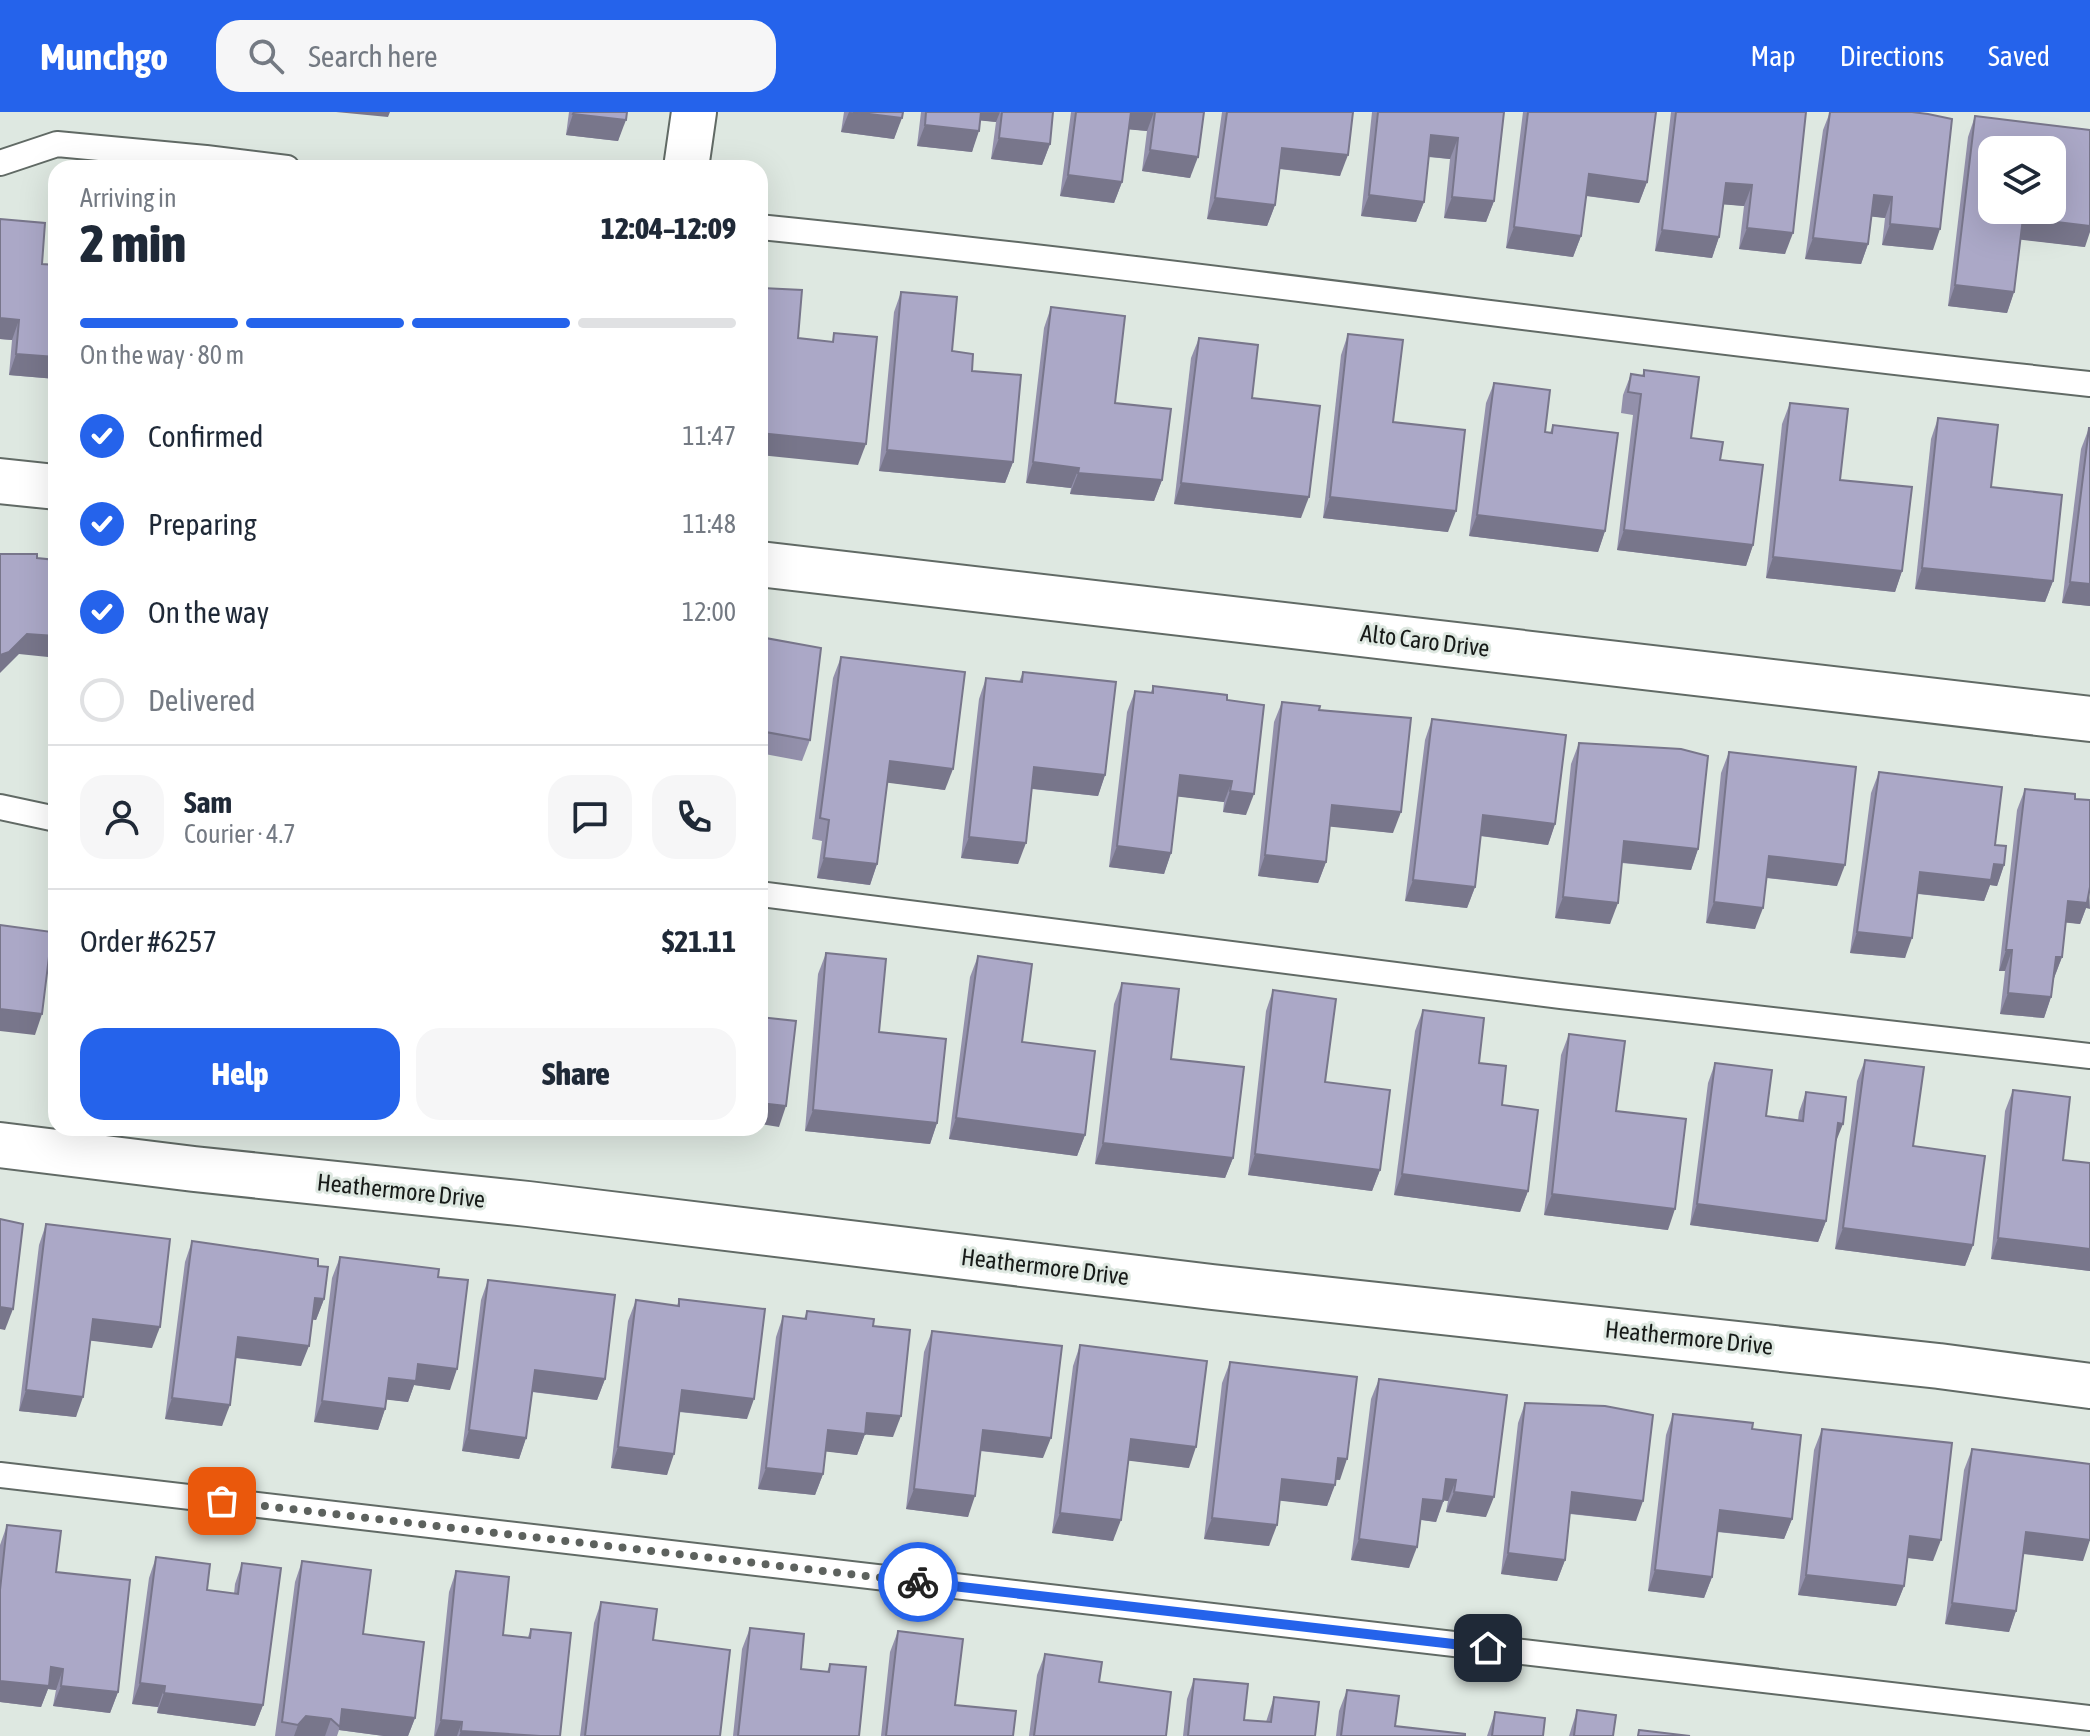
<!DOCTYPE html>
<html lang="en">
<head>
<meta charset="utf-8">
<style>
	:root { --surface:#fff; --page:#f6f6f7; --text:#1f2937; --muted:#747a83; --line:#e0e1e3; --accent:#2563eb }
	body { margin:0; font-family:"Asap Condensed",sans-serif; background:var(--page); color:var(--text); height:100vh; display:flex; flex-direction:column; font-size:30px; white-space:nowrap }
	* { box-sizing:border-box; margin:0 }
	p { font-size:26px; color:var(--muted) }
	.icon { flex:none; width:44px; height:44px; fill:none; stroke:currentColor; stroke-width:2; stroke-linecap:round; stroke-linejoin:round }
	.map { position:relative; flex:1; overflow:hidden }
	.panel { position:absolute; left:48px; top:48px; width:720px; height:976px; display:flex; flex-direction:column; background:var(--surface); border-radius:24px; box-shadow:0 8px 32px #0002 }
	.panel>* { flex:none }
	.fabs { position:absolute; left:1978px; top:24px; display:grid; gap:16px }
	.fabs a { display:grid; place-items:center; width:88px; height:88px; border-radius:16px; background:var(--surface); box-shadow:0 8px 32px #0002; font-size:40px }
	.pin { position:absolute; display:grid; place-items:center; width:68px; height:68px; color:#fff; margin:-34px; border-radius:16px; box-shadow:0 4px 12px #0006 }
	.courier { position:absolute; display:grid; place-items:center; width:80px; height:80px; margin:-40px; border:6px solid #2563eb; border-radius:50%; background:#fff; color:#222; box-shadow:0 2px 10px #0007 }
	.overview em { font-style:normal; font-weight:800 }
	.overview div { display:flex; flex-direction:column-reverse }
	.overview { display:flex; align-items:center; justify-content:space-between; height:136px; padding:0 32px }
	h1 { font-size:52px; font-weight:800; line-height:60px }
	.bar { display:grid; grid-template-columns:repeat(4,1fr); gap:12px 8px; align-content:center; height:96px; padding:0 32px }
	.bar i { height:10px; border-radius:6px; background:var(--line) }
	.bar .on { background:var(--accent) }
	.bar p { grid-column:span 4 }
	.line { display:flex; align-items:center; gap:20px; padding:0 32px; border-top:2px solid var(--line) }
	.line div { flex:1 }
	.round { display:grid; place-items:center; flex:none; width:84px; height:84px; border-radius:24px; background:var(--page) }
	ol { padding:0 32px; list-style:none }
	li { display:flex; align-items:center; gap:24px; height:88px }
	li p { margin-inline-start:auto }
	li .icon { padding:8px; border-radius:50%; background:var(--accent); color:#fff; stroke-width:4 }
	li:last-child { color:var(--muted) }
	li i { width:44px; height:44px; border:4px solid var(--line); border-radius:50% }
	.action { display:flex; gap:16px; margin-top:auto; padding:16px 32px }
	.action a { flex:1; height:92px; border-radius:24px; background:var(--accent); color:#fff; font-size:32px; font-weight:800; line-height:92px; text-align:center }
	.action a+a { background:var(--page); color:var(--text) }
	header { display:flex; align-items:center; gap:48px; box-sizing:border-box; height:112px; padding:0 40px; background:var(--accent); color:#fff }
	header strong { font-size:38px }
	nav { display:flex; gap:44px; margin-inline-start:auto; font-size:28px }
	.search { width:560px; height:72px; background:var(--page); display:flex; align-items:center; gap:20px; box-sizing:border-box; padding:0 28px; border-radius:24px; color:var(--muted); font-size:30px }
	.map>svg:first-child { display:block }
	.lines { fill:none; stroke-linecap:round; stroke-linejoin:round }
	.lane-casing { stroke:#616a65; stroke-width:28 }
	.street-casing { stroke:#616a65; stroke-width:48 }
	.lane { stroke:#fff; stroke-width:24 }
	.street { stroke:#fff; stroke-width:44 }
	.wall { fill:#9390ab }
	.shaded-wall { fill:#78768b }
	.building { fill:#aba8c7; stroke:#78768b; stroke-width:2; fill-rule:evenodd }
	.done { stroke:#5d625e; stroke-width:8; stroke-dasharray:0 14.4 }
	.route { stroke:#2563eb; stroke-width:10 }
	.labels { text-anchor:middle; stroke-width:6; stroke-linejoin:round; paint-order:stroke }
	.street-label { font-size:24px; fill:#171a18; stroke:#dee8e1 }
</style>
</head>
<body>
<header>
<strong>Munchgo</strong>
<div class="search"><svg class="icon" aria-label="search" viewBox="0 0 24 24"><circle cx="10" cy="10" r="6"/><path d="M15 15l6 6"/></svg>Search here</div>
<nav><a>Map</a><a>Directions</a><a>Saved</a></nav>
</header>
<div class="map">
<svg width="2090" height="1624" viewBox="0 0 2090 1624">
	<rect width="100%" height="100%" fill="#dee8e1"/>
	<g class="lines">
		<defs>
			<g id="lane">
				<path d="M0,51l57,-19 149,14 81,10"/>
				<path d="M760,115c444,45 886,110 1330,157"/>
				<path d="M0,695l56,12"/>
				<path d="M760,782l801,102 529,60"/>
				<path d="M0,1363l2090,243"/>
			</g>
			<g id="street">
				<path d="M686,56l8,-56"/>
				<path d="M0,369l56,6"/>
				<path d="M760,452l1330,155"/>
				<path d="M0,1033l194,24 334,35 684,83 727,79 151,20"/>
			</g>
		</defs>
		<use href="#lane" class="lane-casing"/>
		<use href="#street" class="street-casing"/>
		<use href="#lane" class="lane"/>
		<use href="#street" class="street"/>
	</g>
	<g class="wall">
		<path d="M569,0h58l-9,29 -52,-6z"/>
		<path d="M844,0h59l-9,27 -53,-7z"/>
		<path d="M921,0h132l-3,32 -8,21 -51,-6 5,-37 -16,-2 -8,32 -55,-6z"/>
		<path d="M1071,0h133l-14,66 -48,-7 5,-40 -18,-2 -7,53 -8,21 -54,-7z"/>
		<path d="M1222,0h131l-13,64 -61,-7 -4,36 -8,21 -60,-7z"/>
		<path d="M1372,0h132l-10,89 -8,21 -42,-4 6,-59 -22,-2 -4,45 -8,20 -55,-6z"/>
		<path d="M1523,0h133l-9,70 -8,21 -53,-7 -5,40 -8,21 -67,-9z"/>
		<path d="M1671,0h135l-21,142 -46,-5 5,-43 -21,-2 -4,33 -7,21 -57,-7z"/>
		<path d="M1830,0l103,138 -51,-5 3,-27 -14,-2 -3,28 -7,20 -56,-5 18,-129z"/>
		<path d="M1975,4l110,131 -65,-8 -6,53 -7,21 -59,-7 20,-169z"/>
		<path d="M0,107l42,45 14,1v114l-47,-4 3,-35 -12,-1z"/>
		<path d="M901,180l51,59 61,111 -8,21 -126,-12 15,-159z"/>
		<path d="M1051,195l64,96 47,77 -8,21 -84,-7 1,-6 -45,-5 18,-155z"/>
		<path d="M1348,222l45,88 55,110 -125,-14 18,-163z"/>
		<path d="M1199,226l53,60 49,120 -127,-14 17,-146z"/>
		<path d="M1644,258l47,68 29,22 33,85 -7,21 -129,-16 16,-135 -12,-2 2,-18 8,-21 11,2z"/>
		<path d="M1494,271l51,49 5,1 3,-8 52,106 -7,21 -129,-16 17,-133z"/>
		<path d="M1790,291l112,168 -7,21 -129,-14 16,-154z"/>
		<path d="M1938,306l53,69 62,94 -8,21 -130,-13 16,-150z"/>
		<path d="M2089,316l1,178 -28,-3 19,-154z"/>
		<path d="M760,525l50,103 -8,21 -42,-8z"/>
		<path d="M841,545l104,133 -58,-8 -10,82 -7,21 -53,-7 5,-37 -10,-2 21,-161z"/>
		<path d="M1023,560l82,103 -7,21 -66,-7 -14,75 -57,-6 18,-159 7,-21 33,4z"/>
		<path d="M1153,574l74,14 19,115 -23,-3 1,-10 -46,-6 -7,57 -7,21 -55,-7 18,-155 8,-21 16,1z"/>
		<path d="M1282,590l37,8 74,123 -63,-7 -4,36 -8,21 -60,-7 16,-154z"/>
		<path d="M1432,607l123,105 -7,21 -68,-9 -5,51 -8,21 -62,-7 20,-161z"/>
		<path d="M1579,631l119,106 -7,21 -69,-7 -12,61 -55,-6 16,-154z"/>
		<path d="M1729,640l108,134 -71,-8 -11,51 -49,-6 15,-150z"/>
		<path d="M1879,660l116,73 9,20 -7,21 -7,-1 -6,16 -66,-7 -13,64 -55,-5 21,-160z"/>
		<path d="M2025,677l50,10 11,109 -6,16 -14,-2 -4,35 -8,21h-1l-2,19 -7,21 -44,-4 5,-43h-6l18,-161z"/>
		<path d="M826,841l53,79 58,91 -7,21 -125,-13 13,-157z"/>
		<path d="M978,844l44,86 63,93 -8,21 -128,-17 21,-162z"/>
		<path d="M1122,871l111,175 -8,20 -130,-14 19,-160z"/>
		<path d="M1273,878l52,92 55,88 -8,21 -124,-16 18,-164z"/>
		<path d="M1423,898l56,53 23,42 26,86 -8,21 -126,-17 21,-164z"/>
		<path d="M1569,922l99,196 -124,-15 17,-160z"/>
		<path d="M1865,948l48,86 60,99 -8,21 -130,-17 22,-168z"/>
		<path d="M1715,951l51,53 32,4 1,-8 7,-20 30,51 -10,78 -8,21 -128,-17 18,-142z"/>
		<path d="M2013,978l50,70 27,3v108l-99,-12 14,-148z"/>
		<path d="M46,1112l106,124 -62,-8 -14,77 -57,-6 20,-166z"/>
		<path d="M192,1129l126,25 6,33 -8,21 -4,-1 -11,47 -66,-8 -13,68 -57,-7 20,-157z"/>
		<path d="M340,1145l98,20 12,113 -36,-5 -6,17 -22,-3 -1,10 -7,21 -64,-8 18,-144z"/>
		<path d="M488,1168l117,99 -8,21 -65,-8 -6,46 -7,21 -57,-8 19,-151z"/>
		<path d="M679,1187l68,120 -68,-7 -12,63 -56,-7 17,-147 8,-21 41,6z"/>
		<path d="M807,1199l66,15 20,111 -28,-3 -8,21 -31,-4 -3,23 -8,21 -57,-6 18,-152 7,-21 21,3z"/>
		<path d="M932,1219l111,127 -63,-7 -12,66 -62,-8 18,-157z"/>
		<path d="M1080,1233l109,123 -61,-8 -15,81 -61,-8 21,-167z"/>
		<path d="M1230,1250l110,118h-4l-9,26 -48,-6 -10,46 -65,-7 18,-156z"/>
		<path d="M1379,1267l107,138 -40,-5 2,-11 -4,-1 -8,22 -15,-2 -12,48 -58,-8 20,-161z"/>
		<path d="M1525,1291l111,118 -66,-7 -5,46 -8,21 -56,-7 17,-151z"/>
		<path d="M1673,1302l79,15 40,90 -8,20 -67,-7 -5,45 -8,21 -56,-7 18,-156z"/>
		<path d="M1822,1317l111,132 -26,-3 -3,28 -8,20 -98,-11 16,-145z"/>
		<path d="M1972,1337l111,112 -60,-7 -7,57 -7,21 -64,-8 19,-154z"/>
		<path d="M7,1413l49,47 62,120 -8,21 -57,-7 3,-16 -8,-1 -7,18 -41,-5v-157z"/>
		<path d="M156,1445l51,33 27,4 1,-10 7,-21 21,142 -8,21 -98,-13 1,-6 -26,-3 17,-126z"/>
		<path d="M302,1449l61,73 52,84 -7,18h-24l-45,-6 -2,6h-62l20,-154z"/>
		<path d="M456,1459l47,64 25,2 3,-8 29,107h-126l15,-144z"/>
		<path d="M601,1490l52,38 67,96h-140l14,-113z"/>
		<path d="M750,1516l51,41 26,3 3,-8 29,72h-126l9,-87z"/>
		<path d="M898,1519l57,74 58,31h-132l9,-84z"/>
		<path d="M1045,1542l54,28 67,54h-137l8,-61z"/>
		<path d="M1194,1567l50,41 22,2 8,-25 41,39h-132l4,-37z"/>
		<path d="M1347,1578l48,36 70,10h-129l3,-25z"/>
		<path d="M1577,1598l36,26h-44z"/>
		<path d="M1495,1600l48,24h-56z"/>
	</g>
	<g class="shaded-wall">
		<path d="M336,0h54l-2,5z"/>
		<path d="M849,0l53,6 -8,21 -53,-7z"/>
		<path d="M978,0h22l-4,10 -21,-2z"/>
		<path d="M1130,0h24l-7,19 -23,-2z"/>
		<path d="M573,2l53,6 -8,21 -52,-6z"/>
		<path d="M925,13l54,6 -7,21 -55,-6z"/>
		<path d="M1431,23l27,3 -8,21 -27,-3z"/>
		<path d="M999,26l51,6 -8,21 -51,-6z"/>
		<path d="M1282,36l66,7 -8,21 -66,-8z"/>
		<path d="M1150,38l48,7 -8,21 -48,-7z"/>
		<path d="M1589,62l58,8 -8,21 -58,-8z"/>
		<path d="M1068,63l54,7 -8,21 -54,-7z"/>
		<path d="M1726,71l26,2 -8,21 -26,-2z"/>
		<path d="M1369,83l55,7 -8,20 -55,-6z"/>
		<path d="M1874,83l18,2 -7,21 -19,-2z"/>
		<path d="M1452,85l42,4 -8,21 -42,-4z"/>
		<path d="M1215,86l60,7 -8,21 -60,-7z"/>
		<path d="M2023,106l67,8v6l-5,15 -70,-8z"/>
		<path d="M1890,112l50,5 -7,21 -51,-5z"/>
		<path d="M1514,115l67,9 -8,21 -67,-9z"/>
		<path d="M1747,116l46,5 -8,21 -46,-5z"/>
		<path d="M1662,118l57,7 -7,21 -57,-7z"/>
		<path d="M1813,126l55,6 -7,20 -56,-5z"/>
		<path d="M1955,173l59,7 -7,21 -59,-7z"/>
		<path d="M0,206l19,2 -7,20 -12,-1z"/>
		<path d="M16,242l40,3v22l-47,-4z"/>
		<path d="M760,321l106,11 -8,21 -98,-10z"/>
		<path d="M887,338l126,12 -8,21 -126,-12z"/>
		<path d="M1033,350l46,6 -8,20 -45,-5z"/>
		<path d="M1078,361l84,7 -8,21 -84,-7z"/>
		<path d="M1181,371l128,14 -8,21 -127,-14z"/>
		<path d="M1330,385l126,14 -8,21 -125,-14z"/>
		<path d="M1477,403l128,16 -7,21 -129,-16z"/>
		<path d="M1624,418l129,15 -7,21 -129,-16z"/>
		<path d="M1773,445l129,14 -7,21 -129,-14z"/>
		<path d="M1922,456l131,13 -8,21 -130,-13z"/>
		<path d="M2070,470l20,2v22l-28,-3z"/>
		<path d="M27,522l29,2 -8,21 -29,-3 -19,19v-18z"/>
		<path d="M890,649l63,8 -8,21 -63,-8z"/>
		<path d="M1034,655l71,8 -7,21 -72,-8z"/>
		<path d="M1180,663l52,6 -8,21 -51,-6z"/>
		<path d="M1230,679l24,3 -8,21 -23,-3z"/>
		<path d="M1332,693l69,7 -8,21 -69,-7z"/>
		<path d="M1483,703l72,9 -7,21 -73,-10z"/>
		<path d="M969,725l57,6 -8,21 -57,-6z"/>
		<path d="M1624,729l74,8 -7,21 -74,-8z"/>
		<path d="M1117,734l54,7 -7,21 -55,-7z"/>
		<path d="M1265,743l61,7 -8,21 -60,-7z"/>
		<path d="M1769,744l76,9 -8,21 -76,-9z"/>
		<path d="M824,746l53,6 -7,21 -53,-7z"/>
		<path d="M1994,752l10,1 -7,21 -7,-1 -6,16 -72,-8 8,-21z"/>
		<path d="M1413,768l62,7 -8,21 -62,-7z"/>
		<path d="M2089,775l1,22 -4,-1 -6,16 -20,-2 8,-21z"/>
		<path d="M1563,785l55,6 -8,21 -55,-6z"/>
		<path d="M1714,790l49,6 -8,21 -49,-6z"/>
		<path d="M1857,820l55,6 -7,20 -55,-5z"/>
		<path d="M2006,838h6l-7,21h-6z"/>
		<path d="M2056,845h6l-8,21 -6,-1z"/>
		<path d="M2008,881l43,4 -7,21 -44,-4z"/>
		<path d="M0,897l42,5 -7,21 -35,-4z"/>
		<path d="M760,991l26,3 -7,21 -19,-3z"/>
		<path d="M813,998l124,13 -7,21 -125,-13z"/>
		<path d="M956,1006l129,17 -8,21 -128,-17z"/>
		<path d="M1838,1011l5,1 -8,20z"/>
		<path d="M1103,1031l130,15 -8,20 -130,-14z"/>
		<path d="M1255,1042l125,16 -8,21 -124,-16z"/>
		<path d="M1402,1062l126,17 -8,21 -126,-17z"/>
		<path d="M1552,1082l123,15 -7,21 -124,-15z"/>
		<path d="M1697,1092l129,17 -8,21 -128,-17z"/>
		<path d="M1843,1116l130,17 -8,21 -130,-17z"/>
		<path d="M1998,1126l92,11v22l-99,-12z"/>
		<path d="M315,1186l9,1 -8,21 -9,-1z"/>
		<path d="M0,1195l13,2 -8,21 -5,-1z"/>
		<path d="M93,1207l67,8 -8,21 -67,-8z"/>
		<path d="M238,1225l71,9 -8,20 -71,-9z"/>
		<path d="M418,1252l39,5 -7,21 -36,-5 -6,17 -27,-3 8,-21z"/>
		<path d="M535,1258l70,9 -8,21 -70,-9z"/>
		<path d="M26,1278l57,7 -7,20 -57,-6z"/>
		<path d="M682,1278l72,9 -7,20 -73,-8z"/>
		<path d="M172,1286l58,7 -8,21 -57,-7z"/>
		<path d="M322,1289l63,8 -7,21 -64,-8z"/>
		<path d="M867,1301l34,3 -8,21 -34,-3z"/>
		<path d="M469,1318l57,8 -7,21 -57,-8z"/>
		<path d="M828,1318l37,4 -8,21 -36,-4z"/>
		<path d="M983,1318l68,8 -8,20 -68,-8z"/>
		<path d="M1131,1327l65,8 -7,21 -66,-8z"/>
		<path d="M618,1335l56,7 -7,21 -56,-7z"/>
		<path d="M1338,1346l9,1 -7,21 -9,-1z"/>
		<path d="M766,1356l57,6 -8,21 -57,-6z"/>
		<path d="M1282,1367l53,6 -8,21 -53,-6z"/>
		<path d="M1446,1367l10,1 -8,21 -10,-1z"/>
		<path d="M914,1377l61,7 -7,21 -62,-8z"/>
		<path d="M1454,1380l40,5 -8,20 -40,-5z"/>
		<path d="M1572,1380l71,9 -7,20 -71,-8z"/>
		<path d="M1423,1387l20,2 -7,21 -20,-3z"/>
		<path d="M1720,1398l72,9 -8,20 -72,-8z"/>
		<path d="M1060,1401l61,7 -8,21 -61,-8z"/>
		<path d="M1212,1406l65,7 -8,21 -65,-7z"/>
		<path d="M2026,1420l64,8 -7,21 -65,-8z"/>
		<path d="M1910,1424l31,4 -8,21 -31,-4z"/>
		<path d="M1359,1427l58,8 -8,21 -58,-8z"/>
		<path d="M1508,1441l57,7 -8,21 -56,-7z"/>
		<path d="M1655,1458l57,7 -8,21 -56,-7z"/>
		<path d="M1806,1463l98,11 -8,20 -98,-11z"/>
		<path d="M1952,1491l64,8 -7,21 -64,-8z"/>
		<path d="M51,1555l12,2 -7,21 -8,-1 -7,18 -41,-5v-21z"/>
		<path d="M140,1571l25,3 -7,21 -26,-3z"/>
		<path d="M61,1574l57,6 -8,21 -57,-7z"/>
		<path d="M164,1581l99,12 -8,21 -98,-13z"/>
		<path d="M342,1597l73,9 -7,18h-24l-45,-6z"/>
		<path d="M306,1604l25,3 -6,17h-31l4,-11z"/>
		<path d="M441,1608l21,2 -5,14h-22z"/>
		<path d="M461,1619l79,5h-81z"/>
	</g>
	<g class="building">
		<path d="M574,0h53l-1,8 -53,-6z"/>
		<path d="M853,0h50l-1,6z"/>
		<path d="M926,0h55l-2,19 -54,-6z"/>
		<path d="M1002,0h51l-3,32 -51,-6z"/>
		<path d="M1076,0h55l-9,70 -54,-7z"/>
		<path d="M1155,0h49l-6,45 -48,-7z"/>
		<path d="M1227,0h126l-5,43 -66,-7 -7,57 -60,-7z"/>
		<path d="M1378,0h126l-10,89 -42,-4 6,-59 -27,-3 -7,67 -55,-7z"/>
		<path d="M1528,0h128l-9,70 -58,-8 -8,62 -67,-9z"/>
		<path d="M1676,0h130l-13,121 -46,-5 5,-43 -26,-2 -7,54 -57,-7z"/>
		<path d="M1830,0h82l16,2 24,5 -12,110 -50,-5 2,-27 -18,-2 -6,49 -55,-6z"/>
		<path d="M1975,4l115,14v96l-67,-8 -9,74 -59,-7zM1992,38h60v60h-60z"/>
		<path d="M0,107l45,4 -3,41 14,1v92l-40,-3 3,-34 -19,-2z"/>
		<path d="M760,176l42,2 -4,48 35,4 1,-9 43,4 -11,107 -106,-11z"/>
		<path d="M901,180l56,5 -5,54 21,3 -1,17 49,4 -8,87 -126,-12z"/>
		<path d="M1051,195l74,9 -10,87 56,6 -9,71 -84,-7 1,-5 -46,-6z"/>
		<path d="M1348,222l55,6 -10,82 72,8 -9,81 -126,-14z"/>
		<path d="M1199,226l59,7 -6,53 68,8 -11,91 -128,-14z"/>
		<path d="M1644,258l55,7 -8,61 32,4 -3,18 43,5 -10,80 -129,-15 17,-136 -13,-2 3,-18 13,2z"/>
		<path d="M1494,271l56,7 -5,42 7,1 1,-8 65,8 -13,98 -128,-16z"/>
		<path d="M1790,291l58,6 -8,71 72,7 -10,84 -129,-14z"/>
		<path d="M1938,306l60,7 -7,62 71,8 -9,86 -131,-13z"/>
		<path d="M2089,316h1v156l-20,-2z"/>
		<path d="M0,442h37v4l19,2v76l-29,-2 -18,18 -9,3z"/>
		<path d="M760,525l61,11 -11,92 -50,-9z"/>
		<path d="M841,545l124,15 -12,97 -63,-8 -13,103 -53,-6 5,-38 -9,-2z"/>
		<path d="M1023,560l93,10 -11,93 -71,-8 -8,76 -57,-6 17,-159 36,4z"/>
		<path d="M1153,574l74,9v5l37,5 -10,89 -24,-3 2,-10 -52,-6 -9,78 -54,-7 18,-155 18,2z"/>
		<path d="M1282,590l38,4 -1,4 92,8 -10,94 -69,-7 -6,57 -61,-7z"/>
		<path d="M1432,607l134,16 -11,89 -72,-9 -8,72 -62,-7z"/>
		<path d="M1579,631l102,6 27,7 -10,93 -74,-8 -6,62 -55,-6z"/>
		<path d="M1729,640l127,15 -11,98 -76,-9 -6,52 -49,-6z"/>
		<path d="M1879,660l123,15 -7,58 11,1 -2,19 -10,-1 -3,16 -71,-8 -8,66 -55,-6z"/>
		<path d="M2025,677l50,5v5l15,1v87l-3,16 -19,-2 -6,56h-6l-5,40 -43,-4 4,-43h-6z"/>
		<path d="M0,813l52,7 -10,82 -42,-5z"/>
		<path d="M826,841l60,6 -7,73 67,7 -9,84 -124,-13z"/>
		<path d="M978,844l54,8 -10,78 73,9 -10,84 -129,-17z"/>
		<path d="M1122,871l57,6 -8,70 73,8 -11,91 -130,-15z"/>
		<path d="M1273,878l63,9 -11,83 65,8 -10,80 -125,-16z"/>
		<path d="M1423,898l61,8 -5,45 27,3 -4,39 36,5 -10,81 -126,-17z"/>
		<path d="M760,905l36,4 -10,85 -26,-3z"/>
		<path d="M1569,922l56,7 -9,70 70,8 -11,90 -123,-15z"/>
		<path d="M1865,948l59,7 -11,79 72,10 -12,89 -130,-17z"/>
		<path d="M1715,951l57,7 -6,46 37,5 3,-29 40,5 -3,27 -5,-1 -12,98 -129,-17z"/>
		<path d="M2013,978l57,7 -7,63 27,3v86l-92,-11z"/>
		<path d="M0,1107l23,5 -10,85 -13,-2z"/>
		<path d="M46,1112l124,15 -10,88 -67,-8 -10,78 -57,-7z"/>
		<path d="M192,1129l126,18v7l10,1 -4,32 -9,-1 -6,48 -71,-9 -8,68 -58,-7z"/>
		<path d="M340,1145l99,12 -1,8 30,3 -11,89 -39,-5 -2,17 -27,-3 -4,31 -63,-8z"/>
		<path d="M488,1168l127,15 -10,84 -70,-9 -9,68 -57,-8z"/>
		<path d="M679,1187l86,10 -11,90 -72,-9 -8,64 -56,-7 18,-147 43,6z"/>
		<path d="M807,1199l67,8 -1,7 37,4 -9,86 -34,-3 -2,21 -37,-4 -5,44 -57,-6 17,-152 23,3z"/>
		<path d="M932,1219l130,15 -11,92 -68,-8 -8,66 -61,-7z"/>
		<path d="M1080,1233l127,16 -11,86 -65,-8 -10,81 -61,-7z"/>
		<path d="M1230,1250l127,15 -10,82 -9,-1 -3,27 -53,-6 -5,46 -65,-7z"/>
		<path d="M1379,1267l128,16 -13,102 -40,-5 2,-12 -10,-1 -3,22 -20,-2 -6,48 -58,-8z"/>
		<path d="M1525,1291l80,3 48,9 -10,86 -71,-9 -7,68 -57,-7z"/>
		<path d="M1673,1302l80,9 -1,6 49,6 -9,84 -72,-9 -8,67 -57,-7z"/>
		<path d="M1822,1317l130,14 -11,97 -31,-4 -6,50 -98,-11z"/>
		<path d="M1972,1337l118,15v76l-64,-8 -10,79 -64,-8z"/>
		<path d="M7,1413l54,6 -5,41 74,8 -12,112 -57,-6 2,-17 -12,-2 -2,19 -49,-5v-91z"/>
		<path d="M156,1445l54,7 -3,26 31,4 4,-31 39,5 -18,137 -99,-12 1,-7 -25,-3z"/>
		<path d="M302,1449l69,9 -8,64 61,8 -9,76 -73,-9 -2,18 -9,-8 -25,-3 -8,9 -16,-3z"/>
		<path d="M456,1459l53,6 -6,58 27,3 1,-9 40,4 -11,103h-20l-79,-5 1,-9 -21,-2z"/>
		<path d="M601,1490l56,7 -4,31 77,10 -10,86h-135z"/>
		<path d="M750,1516l54,6 -3,35 28,3 1,-8 36,3 -7,69h-121z"/>
		<path d="M898,1519l65,8 -8,66 61,6 -3,25h-127z"/>
		<path d="M1045,1542l57,8 -3,20 72,10 -5,44h-132z"/>
		<path d="M1194,1567l54,5 -4,36 27,2 3,-25 45,5 -4,34h-127z"/>
		<path d="M1347,1578l52,6 -4,30 70,8v2h-124z"/>
		<path d="M1577,1598l39,5 -3,21h-39z"/>
		<path d="M1495,1600l50,6 -2,18h-51z"/>
		<path d="M1639,1618l51,6h-52z"/>
	</g>
	<g class="lines">
		<path class="done" d="M222,1389l696,81"/>
		<path class="route" d="M918,1470l570,66"/>
	</g>
	<g class="labels">
		<g class="street-label">
			<text transform="translate(1425 529) rotate(7)" y="8">Alto Caro Drive</text>
			<text transform="translate(401 1079) rotate(6)" y="8">Heathermore Drive</text>
			<text transform="translate(1045 1155) rotate(7)" y="8">Heathermore Drive</text>
			<text transform="translate(1689 1226) rotate(6)" y="8">Heathermore Drive</text>
		</g>
	</g>
</svg>
<div class="fabs">
<a><svg class="icon" aria-label="layers" viewBox="0 0 24 24"><path d="M12 4l9 5-9 5-9-5zM3 14l9 5 9-5"/></svg></a>
</div>
<div class="pin" style="left:222px;top:1389px;background:#ea580c"><svg class="icon" aria-label="bag" viewBox="0 0 24 24"><path d="M5 8h14l-1 12H6zM9 8a3 3 0 0 1 6 0"/></svg></div>
<div class="pin" style="left:1488px;top:1536px;background:#1f2937"><svg class="icon" aria-label="home" viewBox="0 0 24 24"><path d="M3 11l9-7 9 7M6 9v11h12V9"/></svg></div>
<div class="courier" style="left:918px;top:1470px"><svg class="icon" aria-label="bike" viewBox="0 0 24 24"><circle cx="6" cy="16" r="4"/><circle cx="18" cy="16" r="4"/><path d="M6 16l4-8h5l3 8M10 8l3 8H6M13 5h3"/></svg></div>
<section class="panel">
<div class="overview"><div><h1>2 min</h1><p>Arriving in</p></div><em>12:04–12:09</em></div>
<div class="bar"><i class="on"></i><i class="on"></i><i class="on"></i><i></i><p>On the way · 80 m</p></div>
<ol>
<li><svg class="icon" aria-label="check" viewBox="0 0 24 24"><path d="M5 12l5 5 9-10"/></svg>Confirmed<p>11:47</p></li>
<li><svg class="icon" aria-label="check" viewBox="0 0 24 24"><path d="M5 12l5 5 9-10"/></svg>Preparing<p>11:48</p></li>
<li><svg class="icon" aria-label="check" viewBox="0 0 24 24"><path d="M5 12l5 5 9-10"/></svg>On the way<p>12:00</p></li>
<li><i></i>Delivered</li>
</ol>
<div class="line" style="height:144px"><a class="round"><svg class="icon" aria-label="person" viewBox="0 0 24 24"><circle cx="12" cy="8" r="4"/><path d="M4 21q1-7 8-7t8 7"/></svg></a><div><b>Sam</b><p>Courier · 4.7</p></div><a class="round"><svg class="icon" aria-label="chat" viewBox="0 0 24 24"><path d="M4 5h16v11H9l-5 4z"/></svg></a><a class="round"><svg class="icon" aria-label="phone" viewBox="0 0 24 24"><path d="M5 4h4l2 5-3 2q2 4 5 5l2-3 5 2v4C11 20 4 13 5 4z"/></svg></a></div>
<div class="line" style="height:104px"><div>Order #6257</div><b>$21.11</b></div>
<div class="action"><a>Help</a><a>Share</a></div>
</section>
</div>
</body>
</html>
